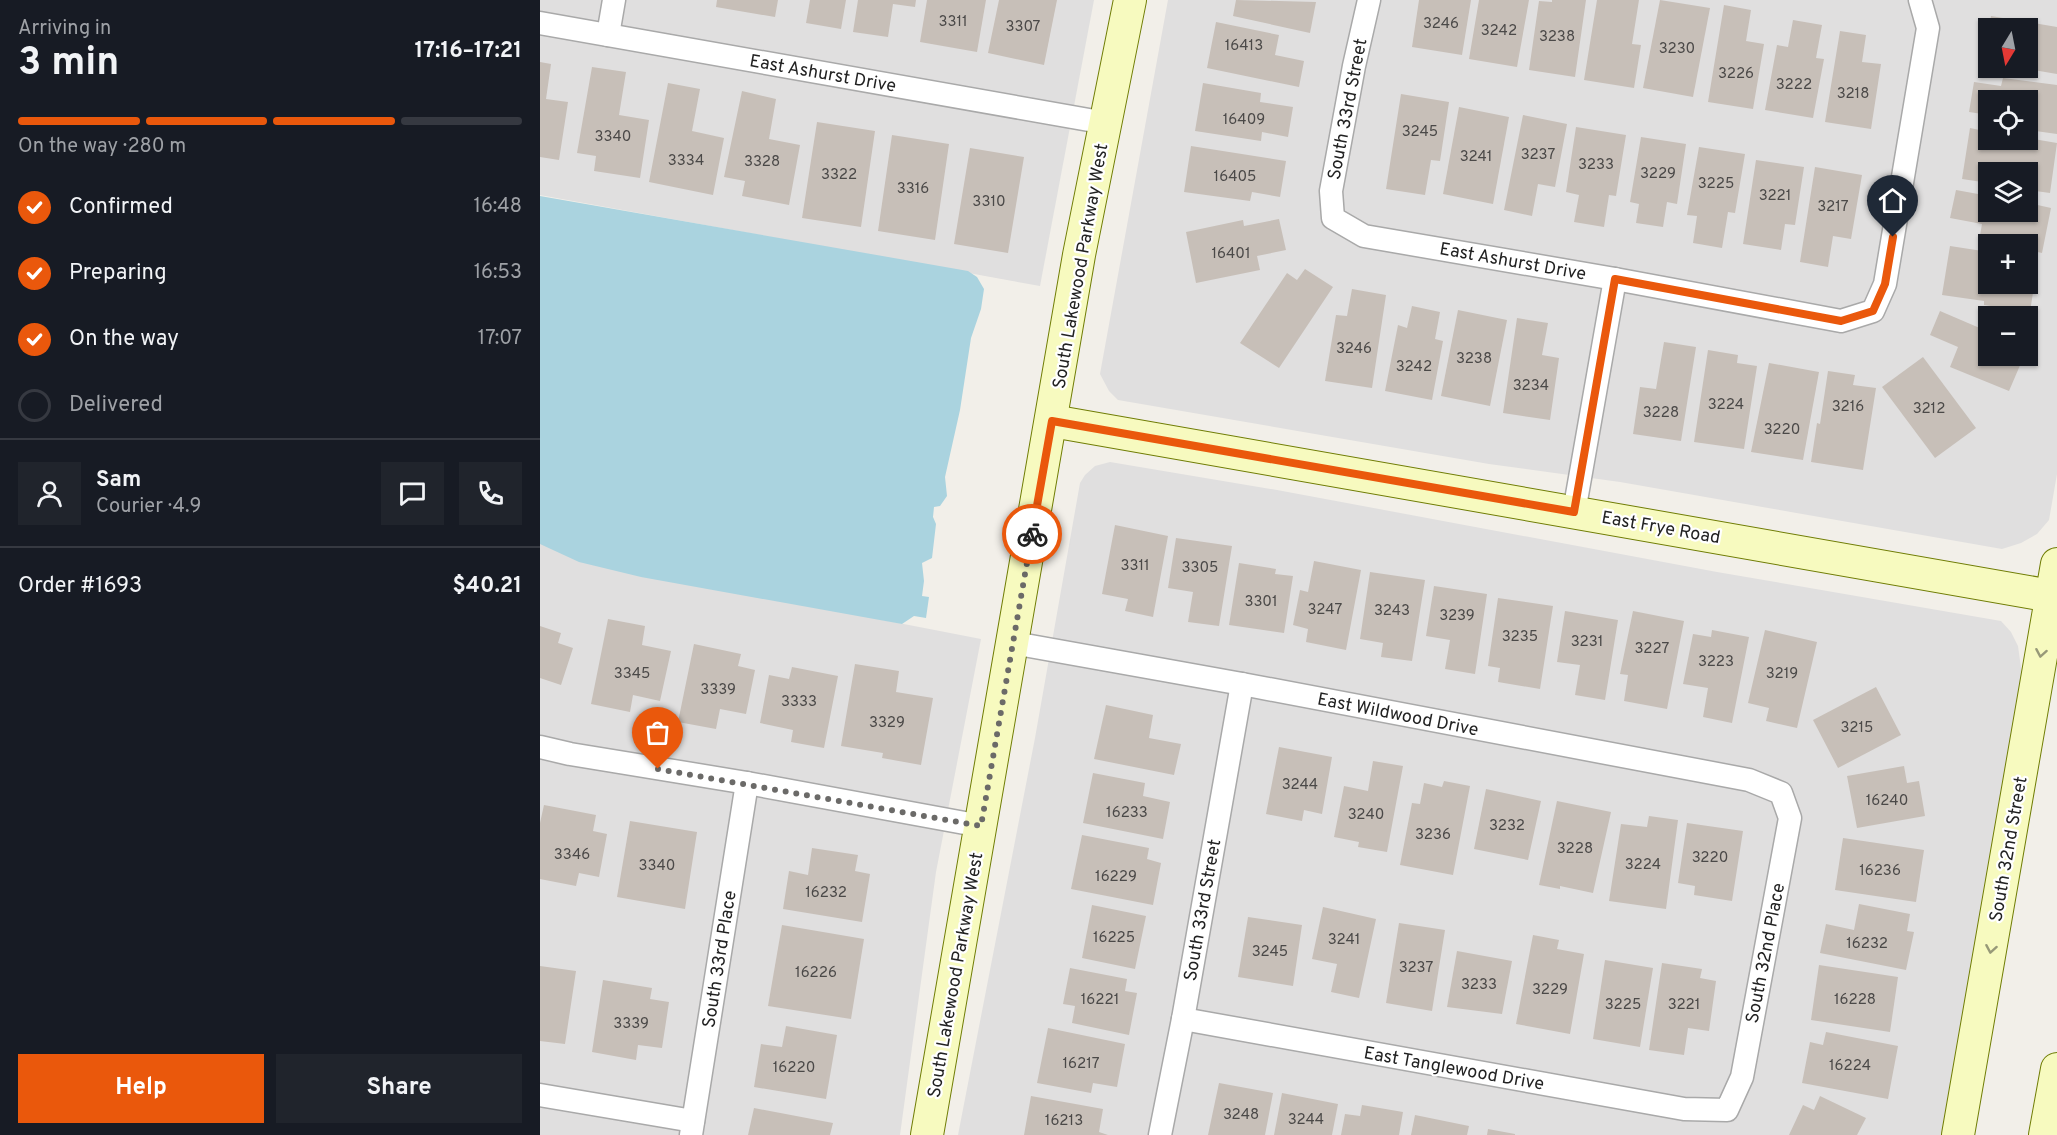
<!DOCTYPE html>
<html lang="en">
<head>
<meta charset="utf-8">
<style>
	:root { --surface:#171b24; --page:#20242c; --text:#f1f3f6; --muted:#9ea1a6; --line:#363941; --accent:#ea580c }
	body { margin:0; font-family:Overpass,sans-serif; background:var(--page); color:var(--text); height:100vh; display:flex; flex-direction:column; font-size:22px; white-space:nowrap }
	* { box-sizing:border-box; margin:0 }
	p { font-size:20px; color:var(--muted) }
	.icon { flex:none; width:33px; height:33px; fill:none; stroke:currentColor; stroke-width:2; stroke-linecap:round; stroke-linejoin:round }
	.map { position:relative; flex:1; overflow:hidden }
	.sheet { display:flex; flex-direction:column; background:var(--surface); width:540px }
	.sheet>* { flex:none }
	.needle { width:39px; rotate:190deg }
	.buttons { position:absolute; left:1438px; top:18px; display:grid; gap:12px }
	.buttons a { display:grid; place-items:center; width:60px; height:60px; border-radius:0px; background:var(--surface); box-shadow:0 2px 4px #0004; font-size:30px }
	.pin { position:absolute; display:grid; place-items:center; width:51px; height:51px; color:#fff; margin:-62px -26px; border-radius:50% 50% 50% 0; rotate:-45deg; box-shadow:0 0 6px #0007 }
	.pin .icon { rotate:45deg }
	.courier { position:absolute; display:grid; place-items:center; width:60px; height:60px; margin:-30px; border:4px solid #ea580c; border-radius:50%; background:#fff; color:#222; box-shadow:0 2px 8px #0007 }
	.overview em { font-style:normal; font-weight:700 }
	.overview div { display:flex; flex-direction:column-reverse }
	.overview { display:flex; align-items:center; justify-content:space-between; height:102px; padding:0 18px }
	h1 { font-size:39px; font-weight:700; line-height:45px }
	.bar { display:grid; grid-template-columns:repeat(4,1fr); gap:9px 6px; align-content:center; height:72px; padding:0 18px }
	.bar i { height:8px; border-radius:4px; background:var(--line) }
	.bar .active { background:var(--accent) }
	.bar p { grid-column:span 4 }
	.line { display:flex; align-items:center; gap:15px; padding:0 18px; border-top:2px solid var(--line) }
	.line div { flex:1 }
	.round { display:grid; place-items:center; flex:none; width:63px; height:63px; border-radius:0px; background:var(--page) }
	ol { padding:0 18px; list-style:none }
	li { display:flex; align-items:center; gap:18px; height:66px }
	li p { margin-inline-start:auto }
	li .icon { padding:6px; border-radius:50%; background:var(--accent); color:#fff; stroke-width:4 }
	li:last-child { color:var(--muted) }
	li i { width:33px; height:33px; border:3px solid var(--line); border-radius:50% }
	.action { display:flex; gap:12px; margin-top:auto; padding:12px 18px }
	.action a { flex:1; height:69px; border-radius:0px; background:var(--accent); color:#fff; font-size:24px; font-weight:700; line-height:69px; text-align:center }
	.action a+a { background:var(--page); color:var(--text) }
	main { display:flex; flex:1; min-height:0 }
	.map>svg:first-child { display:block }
	.residential { fill:#e0dfdf; fill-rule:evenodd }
	.water { fill:#aad3df }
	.building { fill:#c7bfb8 }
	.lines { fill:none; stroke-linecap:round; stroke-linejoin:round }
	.street-casing { stroke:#a9a9a9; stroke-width:25 }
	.secondary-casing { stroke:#707d05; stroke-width:34 }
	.street { stroke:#fff; stroke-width:22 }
	.secondary { stroke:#f7fabf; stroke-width:32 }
	.oneway { stroke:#979978 }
	.done { stroke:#6b6a68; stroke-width:6; stroke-dasharray:0 10.8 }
	.route { stroke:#ea580c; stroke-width:8 }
	.labels { text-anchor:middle; stroke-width:4.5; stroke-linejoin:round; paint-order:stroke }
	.number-label { font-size:15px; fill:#4b4948 }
	.street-label { font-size:18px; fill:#222; stroke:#fff }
</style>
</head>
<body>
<main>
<section class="sheet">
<div class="overview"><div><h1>3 min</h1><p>Arriving in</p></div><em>17:16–17:21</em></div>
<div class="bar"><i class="active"></i><i class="active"></i><i class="active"></i><i></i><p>On the way · 280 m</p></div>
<ol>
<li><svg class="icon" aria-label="check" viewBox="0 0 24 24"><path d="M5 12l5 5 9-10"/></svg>Confirmed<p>16:48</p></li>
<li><svg class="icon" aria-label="check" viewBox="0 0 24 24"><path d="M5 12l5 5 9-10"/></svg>Preparing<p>16:53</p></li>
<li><svg class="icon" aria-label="check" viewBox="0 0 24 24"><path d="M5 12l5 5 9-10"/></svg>On the way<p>17:07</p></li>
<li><i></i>Delivered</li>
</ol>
<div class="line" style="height:108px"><a class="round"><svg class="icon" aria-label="person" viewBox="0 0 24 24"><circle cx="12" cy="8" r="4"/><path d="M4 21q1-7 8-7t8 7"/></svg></a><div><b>Sam</b><p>Courier · 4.9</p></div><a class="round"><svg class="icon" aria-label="chat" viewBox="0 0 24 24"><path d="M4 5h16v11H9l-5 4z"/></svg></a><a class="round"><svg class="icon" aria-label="phone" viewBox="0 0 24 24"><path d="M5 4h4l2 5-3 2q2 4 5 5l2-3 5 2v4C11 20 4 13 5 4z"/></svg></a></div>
<div class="line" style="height:78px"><div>Order #1693</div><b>$40.21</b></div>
<div class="action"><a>Help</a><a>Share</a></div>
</section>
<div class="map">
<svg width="1517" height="1135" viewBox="0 0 1517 1135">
	<rect width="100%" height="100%" fill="#f2efe9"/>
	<g class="residential">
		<path d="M0,0h554l-54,286 -500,-91z"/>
		<path d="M628,0h889v474l-8,46 -12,14 -16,9 -19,6 -382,-67 -131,-18 -371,-64 -9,-9 -9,-17zM1449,28h39v40h-39zM1449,100h39v40h-39zM1449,172h39v40h-39zM1449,244h39v40h-39zM1449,316h39v40h-39z"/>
		<path d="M570,462l167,28 440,82 284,49 10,11 7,14 4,29 -81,460h-983l77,-397 45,-255 5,-8 10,-9z"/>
		<path d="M0,541l55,23 386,75 -45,233 -36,263h-360z"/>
	</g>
	<path class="water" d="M0,196l428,75 9,6 7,12 -3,20 -10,29 -11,72 -15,67 2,19 -7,10 -6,1 -1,10 3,7 -4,34 -10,5 2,18 -2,15 7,1 -3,21 -12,-2 -12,8 -261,-47 -62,-15 -39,-18z"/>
	<g class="building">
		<path d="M177,0h61l-3,17 -59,-10z"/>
		<path d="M270,0h36l-5,29 -35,-6z"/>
		<path d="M318,0h58l-1,7 -22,-3 -5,33 -35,-5z"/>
		<path d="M387,0h59l-9,52 -57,-10z"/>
		<path d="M459,0h58l-13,65 -56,-12z"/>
		<path d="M696,0l80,2 -6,31 -77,-17z"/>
		<path d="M879,0h52l-9,55 -50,-8z"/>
		<path d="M939,0h50l-12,67 -48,-8z"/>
		<path d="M1012,0h34l-11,77 -46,-7 10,-69 13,1z"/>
		<path d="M1057,0h42l-7,44 9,1 -7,43 -50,-8z"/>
		<path d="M1120,0l50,8 -17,89 -50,-9z"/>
		<path d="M1184,5l27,5 -5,31 18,3 -11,65 -45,-7z"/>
		<path d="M1451,16l66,11v47l-29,-5v-41h-39z"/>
		<path d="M1253,20l29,5 -6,33 8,1 -11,59 -48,-8 12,-65 11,2z"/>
		<path d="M676,22l63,13 -4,20 29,6 -5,26 -92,-19z"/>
		<path d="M1300,31l26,4 -4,27 19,2 -10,65 -46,-7z"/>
		<path d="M0,62l11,2 -5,35 22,3 -9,58 -19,-3z"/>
		<path d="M52,67l34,5 -7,43 30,5 -9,58 -46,-7 2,-15 -19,-3z"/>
		<path d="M1463,78l54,7v49l-29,-4v-30h-39v15l-20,-3 5,-30 27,4z"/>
		<path d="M128,83l32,6 -8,42 32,7 -11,57 -64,-13z"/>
		<path d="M663,83l58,10 -1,9 33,5 -5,30 -26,-5 -1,9 -66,-10z"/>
		<path d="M202,91l34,8 -7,40 31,6 -11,60 -47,-9 3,-15 -21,-4z"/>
		<path d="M861,94l48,8 -9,59 -9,-1 -6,35 -39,-6z"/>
		<path d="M919,107l50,10 -16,87 -50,-10z"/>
		<path d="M983,115l44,9 -12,63 -17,-3 -6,32 -28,-6z"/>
		<path d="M277,122l58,9 -14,96 -59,-9z"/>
		<path d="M1036,127l50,8 -10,61 -7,-1 -5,32 -30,-5 5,-27 -13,-3z"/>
		<path d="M1430,128l19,4v8h39v-2l29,5 -7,50 -22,-3v-18h-39v11l-27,-4z"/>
		<path d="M352,135l57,9 -14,96 -57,-9z"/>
		<path d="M1101,137l45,7 -9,60 -10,-2 -4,25 -27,-4 3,-19 -9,-2z"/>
		<path d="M651,146l95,15 -6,36 -28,-5 -2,9 -66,-9z"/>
		<path d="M1159,147l46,7 -10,59 -7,-1 -6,36 -29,-5 4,-27 -10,-1z"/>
		<path d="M430,148l54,9 -16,96 -54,-9z"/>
		<path d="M1216,160l48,7 -9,58 -10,-1 -4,26 -38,-6z"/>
		<path d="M1275,167l47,8 -11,64 -18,-3 -5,31 -28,-5z"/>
		<path d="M1416,190l33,6v16h39v-9l23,5 -9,45 -14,-3v-6h-31l-18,-3 3,-17 -32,-6z"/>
		<path d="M739,219l7,31 -29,6 3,14 -64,13 -10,-51 57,-12 1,6z"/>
		<path d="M1410,246l39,6v32h39v-25l10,1 -8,52 -46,-7v-4l-42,-6z"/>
		<path d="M765,269l28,18 -54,81 -39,-25 47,-70 10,7z"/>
		<path d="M812,289l34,6 -14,93 -47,-7 11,-66 11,1z"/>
		<path d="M872,306l28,6 -5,27 8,2 -11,59 -47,-9 13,-66 9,3z"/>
		<path d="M918,310l49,10 -17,86 -49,-10z"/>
		<path d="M1400,311l49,21v24h35l-15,35 -59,-24 8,-20 -28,-12z"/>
		<path d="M977,318l31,5 -6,32 17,3 -9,62 -47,-7z"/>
		<path d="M1124,342l32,5 -15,94 -48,-7 7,-47 16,2z"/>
		<path d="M1168,350l30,5 -1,8 20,3 -13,83 -50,-7z"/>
		<path d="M1383,357l53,71 -41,30 -53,-71z"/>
		<path d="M1229,363l50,9 -16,88 -52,-8z"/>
		<path d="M1288,371l27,4 -2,10 23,3 -13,82 -52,-8 6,-39 3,1z"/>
		<path d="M575,525l53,11 -15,81 -28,-6 3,-12 -26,-5z"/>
		<path d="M636,538l56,8 -13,80 -31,-4 5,-30 -25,-4z"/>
		<path d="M774,561l47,9 -15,80 -40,-8 2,-13 -15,-4 7,-35 8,2z"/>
		<path d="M699,563l37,6 -1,5 18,2 -9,57 -55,-8z"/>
		<path d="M830,572l55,8 -13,81 -31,-4 2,-14 -23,-4z"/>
		<path d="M894,586l53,8 -12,80 -30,-5 5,-29 -24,-4z"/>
		<path d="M958,598l55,8 -13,83 -42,-7 2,-14 -12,-2z"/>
		<path d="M1025,611l53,9 -13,80 -30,-5 5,-30 -23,-3z"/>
		<path d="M1093,611l51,10 -17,88 -43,-8 4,-26 -8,-1z"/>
		<path d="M68,619l37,7 -3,19 29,6 -11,50 -27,-6 -3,17 -39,-8z"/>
		<path d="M0,626l21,7 -3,10 15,5 -12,37 -21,-7z"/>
		<path d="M1172,630l37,7 -17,86 -29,-6 5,-29 -25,-4 10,-50 18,3z"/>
		<path d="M1225,630l52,12 -20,86 -31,-7 3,-13 -21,-5z"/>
		<path d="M154,644l47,10 -3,12 17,4 -9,44 -26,-5 -4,20 -38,-7z"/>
		<path d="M315,664l44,7 -3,21 37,6 -12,67 -39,-7 1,-5 -42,-7z"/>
		<path d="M252,667l46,9 -14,72 -33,-6 2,-12 -33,-7 9,-48 20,4z"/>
		<path d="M1336,687l25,48 -63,33 -25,-48z"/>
		<path d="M566,705l47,10 -4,23 32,6 -7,31 -80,-16z"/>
		<path d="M739,747l53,10 -10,57 -18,-4 -2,11 -36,-7z"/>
		<path d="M833,761l30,5 -16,86 -29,-5 1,-5 -25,-5 10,-51 24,5z"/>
		<path d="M1364,766l3,17 12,-2 6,35 -68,12 -10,-52z"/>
		<path d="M553,773l52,10 -2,13 27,6 -7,37 -80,-16z"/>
		<path d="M904,781l26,5 -17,89 -53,-10 12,-62 8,1 4,-21 18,4z"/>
		<path d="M946,789l55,12 -13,59 -54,-11z"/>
		<path d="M1017,801l54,11 -18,81 -33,-7v3l-21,-4z"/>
		<path d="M4,805l52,10 -3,16 14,3 -8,43 -20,-4 -3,13 -36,-7v-56z"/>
		<path d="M1109,816l29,4 -12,89 -57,-8 12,-77 26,3z"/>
		<path d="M90,821l67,11 -12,77 -68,-12z"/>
		<path d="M1147,823l56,8 -11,70 -38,-6 1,-9 -17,-3z"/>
		<path d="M542,835l67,13 -2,11 14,4 -8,42 -82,-16z"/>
		<path d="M1303,838l81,12 -8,52 -81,-12z"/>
		<path d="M272,848l46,7 -3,16 15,3 -8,48 -79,-13 6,-38 19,4z"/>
		<path d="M1319,904l51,10 -3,17 7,1 -8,38 -86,-17 6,-29 28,6z"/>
		<path d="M552,905l54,11 -11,53 -53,-11z"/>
		<path d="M783,907l53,12 -17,79 -28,-6 6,-28 -25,-5z"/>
		<path d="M708,917l54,8 -9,61 -55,-9z"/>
		<path d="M859,923l46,7 -13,81 -46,-8z"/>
		<path d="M242,925l82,14 -13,80 -83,-13z"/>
		<path d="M993,935l26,5 -2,9 27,5 -14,80 -54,-10z"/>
		<path d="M917,951l55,10 -10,53 -55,-7z"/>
		<path d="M1065,960l48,8 -13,79 -47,-8z"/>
		<path d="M1122,963l40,6 -2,9 16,3 -7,50 -21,-3 -4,27 -35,-5z"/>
		<path d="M1279,965l79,12 -8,55 -79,-12z"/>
		<path d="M0,966l36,5 -11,73 -25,-3z"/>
		<path d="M530,968l57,11 -2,12 12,2 -8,42 -57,-12 3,-17 -12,-2z"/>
		<path d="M63,980l49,8 -2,11 19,3 -7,46 -24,-3 -2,15 -44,-8z"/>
		<path d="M246,1026l51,9 -11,64 -72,-12 7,-43 21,3z"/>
		<path d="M508,1028l77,16 -8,43 -24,-4 -2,10 -54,-10z"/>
		<path d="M1286,1032l72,14 -10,53 -86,-16 8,-41 13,3z"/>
		<path d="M679,1083l54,10 -8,42h-57z"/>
		<path d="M742,1093l56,11 -6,31h-58z"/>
		<path d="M491,1096l72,13 -4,23 9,3h-84z"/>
		<path d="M1280,1096l46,22 -9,17h-68l14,-30 11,5z"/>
		<path d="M822,1105l41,7 -4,23h-58l4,-21 15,2z"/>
		<path d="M214,1108l79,15 -3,12h-82z"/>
		<path d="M875,1115l54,11 -2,9h-56z"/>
		<path d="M948,1129l27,5v1h-28z"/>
	</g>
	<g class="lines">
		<defs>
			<g id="street">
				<path d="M829,0l-15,66 -23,125 2,27 31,18 251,43 226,42 32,-10 12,-27 43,-256 -8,-28"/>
				<path d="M0,23l566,100"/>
				<path d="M68,35l6,-35"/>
				<path d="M1034,512l41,-233"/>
				<path d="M473,643l229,41 507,96 32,13 9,25 -48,259 -15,33 -43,-1 -501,-90"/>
				<path d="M0,747l30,7 177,29 234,43"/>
				<path d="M0,1095l153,26"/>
				<path d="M151,1135l56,-352"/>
				<path d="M620,1135l23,-116 59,-335"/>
			</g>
			<g id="secondary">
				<path d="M512,421l1005,176"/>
				<path d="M387,1135l152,-880 51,-255"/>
				<path d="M1418,1135l99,-571"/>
				<path d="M1505,1135l12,-66"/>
			</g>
		</defs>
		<use href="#street" class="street-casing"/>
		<use href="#secondary" class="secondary-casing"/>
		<use href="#street" class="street"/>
		<use href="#secondary" class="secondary"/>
	</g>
	<defs><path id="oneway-chevron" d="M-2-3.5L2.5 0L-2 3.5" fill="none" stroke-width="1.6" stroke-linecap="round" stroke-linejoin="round" transform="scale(1.5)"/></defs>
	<g class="oneway">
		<use href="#oneway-chevron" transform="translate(1501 653) rotate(100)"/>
		<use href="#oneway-chevron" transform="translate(1451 949) rotate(100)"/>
	</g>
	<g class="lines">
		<path class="done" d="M118,769l323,57 51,-292"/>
		<path class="route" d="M492,534l20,-113 522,91 41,-233 226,42 32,-10 12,-27 8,-47"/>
	</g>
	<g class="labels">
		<g class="number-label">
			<text x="413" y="26">3311</text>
			<text x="901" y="28">3246</text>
			<text x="483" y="31">3307</text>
			<text x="959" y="35">3242</text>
			<text x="1017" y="41">3238</text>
			<text x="704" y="50">16413</text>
			<text x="1137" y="53">3230</text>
			<text x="1196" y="78">3226</text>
			<text x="1254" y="89">3222</text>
			<text x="1313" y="98">3218</text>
			<text x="704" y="124">16409</text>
			<text x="880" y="136">3245</text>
			<text x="73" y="141">3340</text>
			<text x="998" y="159">3237</text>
			<text x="936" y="161">3241</text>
			<text x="146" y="165">3334</text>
			<text x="222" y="166">3328</text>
			<text x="1056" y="169">3233</text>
			<text x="1118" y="178">3229</text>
			<text x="299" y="179">3322</text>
			<text x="695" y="181">16405</text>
			<text x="1176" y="188">3225</text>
			<text x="373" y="193">3316</text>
			<text x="1235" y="200">3221</text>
			<text x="449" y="206">3310</text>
			<text x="1293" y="211">3217</text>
			<text x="691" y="258">16401</text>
			<text x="814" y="353">3246</text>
			<text x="934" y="363">3238</text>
			<text x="874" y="371">3242</text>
			<text x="991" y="390">3234</text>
			<text x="1186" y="409">3224</text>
			<text x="1308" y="411">3216</text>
			<text x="1389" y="413">3212</text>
			<text x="1121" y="417">3228</text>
			<text x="1242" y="434">3220</text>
			<text x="595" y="570">3311</text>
			<text x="660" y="572">3305</text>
			<text x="721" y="606">3301</text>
			<text x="785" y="614">3247</text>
			<text x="852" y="615">3243</text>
			<text x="917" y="620">3239</text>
			<text x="980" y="641">3235</text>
			<text x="1047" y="646">3231</text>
			<text x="1112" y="653">3227</text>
			<text x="1176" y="666">3223</text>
			<text x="92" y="678">3345</text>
			<text x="1242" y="678">3219</text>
			<text x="178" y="694">3339</text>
			<text x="259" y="706">3333</text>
			<text x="347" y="727">3329</text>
			<text x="1317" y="732">3215</text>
			<text x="760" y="789">3244</text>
			<text x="1347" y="805">16240</text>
			<text x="587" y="817">16233</text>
			<text x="826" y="819">3240</text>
			<text x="967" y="830">3232</text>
			<text x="893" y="839">3236</text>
			<text x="1035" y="853">3228</text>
			<text x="32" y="859">3346</text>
			<text x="1170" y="862">3220</text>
			<text x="1103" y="869">3224</text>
			<text x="117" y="870">3340</text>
			<text x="1340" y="875">16236</text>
			<text x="576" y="881">16229</text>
			<text x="286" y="897">16232</text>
			<text x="574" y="942">16225</text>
			<text x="804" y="944">3241</text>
			<text x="1327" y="948">16232</text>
			<text x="730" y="956">3245</text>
			<text x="876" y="972">3237</text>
			<text x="276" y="977">16226</text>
			<text x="939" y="989">3233</text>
			<text x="1010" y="994">3229</text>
			<text x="560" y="1004">16221</text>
			<text x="1315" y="1004">16228</text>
			<text x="1083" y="1009">3225</text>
			<text x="1144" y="1009">3221</text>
			<text x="91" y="1028">3339</text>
			<text x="541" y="1068">16217</text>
			<text x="1310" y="1070">16224</text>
			<text x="254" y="1072">16220</text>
			<text x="701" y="1119">3248</text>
			<text x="766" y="1124">3244</text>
			<text x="524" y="1125">16213</text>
		</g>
		<g class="street-label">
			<text transform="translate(283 73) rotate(10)" y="6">East Ashurst Drive</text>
			<text transform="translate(807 109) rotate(-79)" y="6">South 33rd Street</text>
			<text transform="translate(973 261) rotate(10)" y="6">East Ashurst Drive</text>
			<text transform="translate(540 266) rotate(-80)" y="6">South Lakewood Parkway West</text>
			<text transform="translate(1121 527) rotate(10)" y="6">East Frye Road</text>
			<text transform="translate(858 714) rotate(11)" y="6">East Wildwood Drive</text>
			<text transform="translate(1468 849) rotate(-80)" y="6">South 32nd Street</text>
			<text transform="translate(662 910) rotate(-80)" y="6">South 33rd Street</text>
			<text transform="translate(1225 953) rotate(-79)" y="6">South 32nd Place</text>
			<text transform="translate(179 959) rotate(-81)" y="6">South 33rd Place</text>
			<text transform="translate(415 975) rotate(-80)" y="6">South Lakewood Parkway West</text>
			<text transform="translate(914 1068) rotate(10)" y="6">East Tanglewood Drive</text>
		</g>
	</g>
</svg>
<div class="buttons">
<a><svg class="needle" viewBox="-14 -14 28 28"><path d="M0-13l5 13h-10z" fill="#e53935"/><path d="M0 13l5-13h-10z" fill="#9ea1a6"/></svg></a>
<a><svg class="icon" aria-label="locate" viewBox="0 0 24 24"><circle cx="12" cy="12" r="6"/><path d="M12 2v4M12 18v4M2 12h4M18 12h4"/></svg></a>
<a><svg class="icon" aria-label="layers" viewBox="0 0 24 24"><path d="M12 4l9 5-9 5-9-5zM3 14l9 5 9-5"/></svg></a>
<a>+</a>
<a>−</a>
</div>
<div class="pin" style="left:118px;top:769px;background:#ea580c"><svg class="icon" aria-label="bag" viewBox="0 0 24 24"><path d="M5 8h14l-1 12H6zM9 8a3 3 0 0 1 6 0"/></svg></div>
<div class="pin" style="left:1353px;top:237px;background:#1f2937"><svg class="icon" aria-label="home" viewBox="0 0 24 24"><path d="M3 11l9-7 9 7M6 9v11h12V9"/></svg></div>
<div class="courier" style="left:492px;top:534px"><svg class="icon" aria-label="bike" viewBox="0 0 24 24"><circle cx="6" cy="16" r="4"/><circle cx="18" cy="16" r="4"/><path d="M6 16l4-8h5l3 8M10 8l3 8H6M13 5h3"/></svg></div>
</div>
</main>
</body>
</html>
